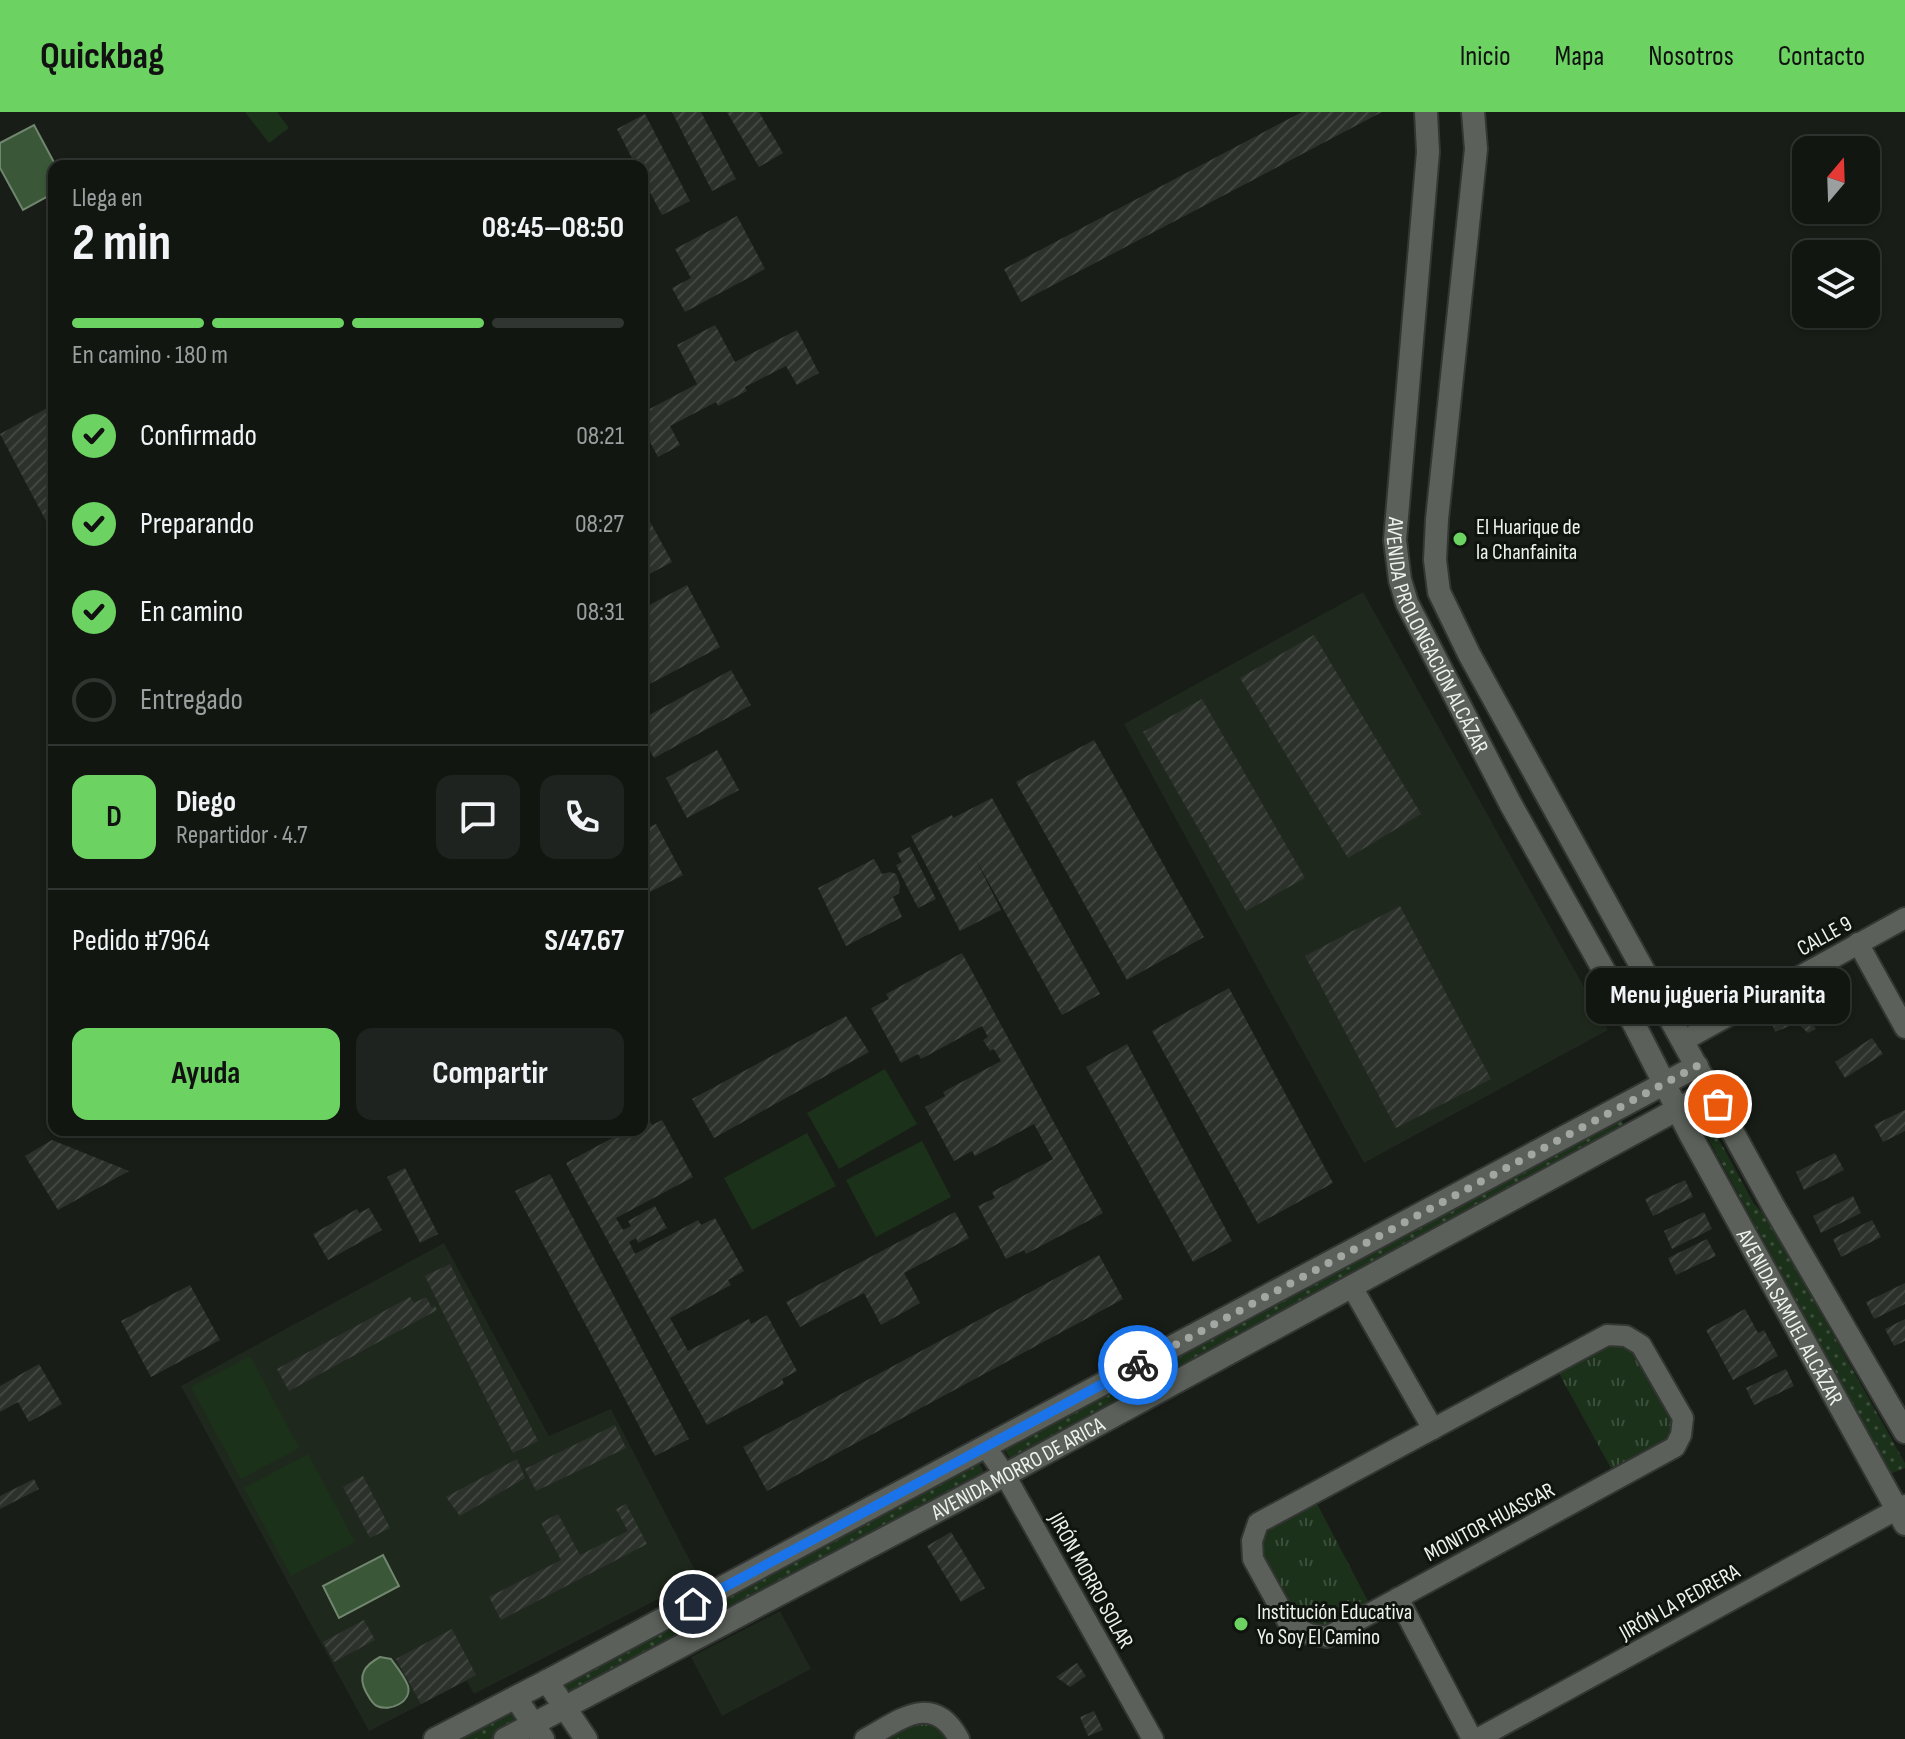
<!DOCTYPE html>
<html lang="es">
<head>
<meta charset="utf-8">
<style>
	:root { --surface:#121611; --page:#1f231f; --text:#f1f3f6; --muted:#9c9f9f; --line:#313531; --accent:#6cd362 }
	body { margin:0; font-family:"Sofia Sans Condensed",sans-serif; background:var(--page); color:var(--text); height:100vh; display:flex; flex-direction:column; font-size:30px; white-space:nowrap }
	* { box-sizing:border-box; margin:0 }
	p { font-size:26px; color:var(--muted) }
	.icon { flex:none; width:44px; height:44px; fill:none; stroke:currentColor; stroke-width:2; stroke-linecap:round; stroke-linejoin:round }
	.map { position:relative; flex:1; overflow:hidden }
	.details { position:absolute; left:48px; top:48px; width:600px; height:976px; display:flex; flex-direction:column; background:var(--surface); border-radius:16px; box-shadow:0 2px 6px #0004,0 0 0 2px var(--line) }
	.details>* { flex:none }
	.needle { width:52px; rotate:19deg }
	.buttons { position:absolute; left:1792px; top:24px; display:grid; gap:16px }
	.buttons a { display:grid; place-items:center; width:88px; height:88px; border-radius:16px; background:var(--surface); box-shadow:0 2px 6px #0004,0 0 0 2px var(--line); font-size:40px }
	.pin { position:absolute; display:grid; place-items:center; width:68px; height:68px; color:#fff; margin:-34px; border:4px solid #fff; border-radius:50%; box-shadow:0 2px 8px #0007 }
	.courier { position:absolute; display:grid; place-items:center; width:80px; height:80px; margin:-40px; border:6px solid #1a73e8; border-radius:50%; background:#fff; color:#222; box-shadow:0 2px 10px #0007 }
	.bubble { position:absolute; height:56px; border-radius:16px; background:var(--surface); box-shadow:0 2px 6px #0004,0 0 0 2px var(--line); font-size:26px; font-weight:700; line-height:56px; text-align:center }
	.overview em { font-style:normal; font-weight:700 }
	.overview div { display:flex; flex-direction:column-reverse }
	.overview { display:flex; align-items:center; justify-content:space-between; height:136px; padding:0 24px }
	h1 { font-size:52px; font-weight:700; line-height:60px }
	.bar { display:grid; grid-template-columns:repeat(4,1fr); gap:12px 8px; align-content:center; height:96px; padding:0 24px }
	.bar i { height:10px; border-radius:6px; background:var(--line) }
	.bar .on { background:var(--accent) }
	.bar p { grid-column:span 4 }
	.line { display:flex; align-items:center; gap:20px; padding:0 24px; border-top:2px solid var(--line) }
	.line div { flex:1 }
	.round { display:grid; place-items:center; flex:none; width:84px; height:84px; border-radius:16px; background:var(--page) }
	ol { padding:0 24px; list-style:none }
	li { display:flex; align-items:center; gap:24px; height:88px }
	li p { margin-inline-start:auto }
	li .icon { padding:8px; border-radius:50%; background:var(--accent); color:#111; stroke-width:4 }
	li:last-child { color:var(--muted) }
	li i { width:44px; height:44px; border:4px solid var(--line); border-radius:50% }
	.primary-button { display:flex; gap:16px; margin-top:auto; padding:16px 24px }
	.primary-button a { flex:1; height:92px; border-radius:16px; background:var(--accent); color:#111; font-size:32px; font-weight:700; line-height:92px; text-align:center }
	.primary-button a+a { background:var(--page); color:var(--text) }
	header { display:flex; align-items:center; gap:48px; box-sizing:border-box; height:112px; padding:0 40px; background:var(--accent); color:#111 }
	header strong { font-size:38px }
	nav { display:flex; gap:44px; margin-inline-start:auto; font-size:28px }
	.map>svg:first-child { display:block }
	.built { fill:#1f281d }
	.grass { fill:url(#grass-dots) }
	.park { fill:url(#park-tufts) }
	.pitch { fill:#1c311a }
	.water { fill:#3a5837; stroke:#70866e; stroke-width:2 }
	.building { fill:url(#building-hatch) }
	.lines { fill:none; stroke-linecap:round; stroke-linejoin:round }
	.minor-casing { stroke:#333633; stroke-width:24 }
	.tertiary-casing { stroke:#333633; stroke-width:26 }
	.secondary-casing { stroke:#333633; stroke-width:26 }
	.minor { stroke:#5b615a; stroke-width:20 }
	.tertiary { stroke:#5b615a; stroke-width:22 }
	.secondary { stroke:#5b615a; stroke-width:22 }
	.done { stroke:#a3a7a3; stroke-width:8; stroke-dasharray:0 14.4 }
	.route { stroke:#1a73e8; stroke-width:10 }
	.poi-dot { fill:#6cd362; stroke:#0f140f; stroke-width:3 }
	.labels { text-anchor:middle; stroke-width:6; stroke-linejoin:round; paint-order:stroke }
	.poi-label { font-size:22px; fill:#eef2ee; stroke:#0f140f; text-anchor:start }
	.street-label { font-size:22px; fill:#eef2ee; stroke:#0f140f }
</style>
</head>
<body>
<header>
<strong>Quickbag</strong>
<nav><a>Inicio</a><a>Mapa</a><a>Nosotros</a><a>Contacto</a></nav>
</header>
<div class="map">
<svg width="1905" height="1627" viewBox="0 0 1905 1627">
	<defs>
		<pattern id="grass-dots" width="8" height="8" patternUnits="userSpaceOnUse" patternTransform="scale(2)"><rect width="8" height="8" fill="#1c311a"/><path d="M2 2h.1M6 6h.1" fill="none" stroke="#3d4f3c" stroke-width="1.8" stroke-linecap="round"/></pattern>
		<pattern id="park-tufts" width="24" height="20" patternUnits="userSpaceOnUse" patternTransform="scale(2)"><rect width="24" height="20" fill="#1c311a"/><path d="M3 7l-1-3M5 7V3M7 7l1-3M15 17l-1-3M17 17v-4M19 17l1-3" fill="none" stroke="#3d4f3c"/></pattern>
		<pattern id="building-hatch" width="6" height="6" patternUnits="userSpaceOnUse" patternTransform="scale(2)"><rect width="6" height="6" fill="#2c322b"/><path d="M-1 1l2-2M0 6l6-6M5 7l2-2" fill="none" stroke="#414640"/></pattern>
	</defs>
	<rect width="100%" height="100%" fill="#181d17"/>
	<g class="built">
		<path d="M1363,480l245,438 -244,133 -240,-439z"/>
		<path d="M444,1131l105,193 62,-27 88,169 -225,116 -7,-13 -98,50 -188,-345z"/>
		<path d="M780,1499l31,58 -89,47 -31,-59z"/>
	</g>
	<g class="grass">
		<path d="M1620,1005l6,13 -616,329 -7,-13z"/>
		<path d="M1709,1009l45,83 13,13 138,246v5l-15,6 -188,-347z"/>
		<path d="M977,1347l7,14 -414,222 -10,-14z"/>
		<path d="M512,1598l7,15 -27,14h-35z"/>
	</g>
	<g class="park">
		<path d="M1611,1230l25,7 41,69 -6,22 -59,30 -56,-102z"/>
		<path d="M1315,1388l55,105 -44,26 -23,-3 -42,-60 1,-41z"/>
		<path d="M925,1610l17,9 4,8h-61l28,-15z"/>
	</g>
	<g class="pitch">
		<path d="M245,0h32l12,16 -20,15z"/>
		<path d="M885,957l32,55 -78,45 -32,-56z"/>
		<path d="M807,1021l29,53 -84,44 -28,-52z"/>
		<path d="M922,1029l29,56 -75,40 -30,-57z"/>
		<path d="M250,1244l49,92 -58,31 -50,-92z"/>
		<path d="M308,1342l47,88 -64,34 -47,-88z"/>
	</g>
	<g class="water">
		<path d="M34,13l22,41h-2v27l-31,17 -23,-42v-25z"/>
		<path d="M383,1443l16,31 -60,32 -16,-32z"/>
		<path d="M380,1545l11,2c6,8 14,18 17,27 4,16 -18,26 -31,20 -5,-2 -8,-9 -11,-14 -9,-17 -1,-27 14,-35z"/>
	</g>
	<g class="building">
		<path d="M672,0h29l35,67 -24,12z"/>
		<path d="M727,0h32l24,41 -24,14z"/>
		<path d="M1302,0h80l-361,190 -17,-33z"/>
		<path d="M645,2l45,87 -28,14 -20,-38v-11h-6l-19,-37z"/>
		<path d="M737,104l28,53 -80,43 -13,-24 19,-10 -16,-29z"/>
		<path d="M715,213l20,37 62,-32 22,43 -22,12 -11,-19 -41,21 2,4 -29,15 -2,-4 -46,24 10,19 -22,12 -16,-30v-14l55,-29 -20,-39z"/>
		<path d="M49,295l5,10v119l-54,-102z"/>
		<path d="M642,395l30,55 -30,16z"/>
		<path d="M687,473l33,62 -78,41v-79z"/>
		<path d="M1314,523l107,179 -73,44 -108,-180z"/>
		<path d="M731,558l20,35 -97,53 -12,-22v-17z"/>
		<path d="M1202,587l103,179 -59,33 -103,-179z"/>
		<path d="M1094,628l110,197 -77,43 -111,-198z"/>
		<path d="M717,638l22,40 -52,28 -21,-40z"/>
		<path d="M992,686l108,196 -38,21 -88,-159 27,54 -41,21 -49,-95 41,-21 1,3z"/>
		<path d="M656,712l27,51 -39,20 -2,-64z"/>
		<path d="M910,735l26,52 -18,9 -22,-43 6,-3 -5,-9z"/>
		<path d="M874,747l8,15 8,-2 6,2 4,11 -1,8 -6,4 9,20 -56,29 -28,-58z"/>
		<path d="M1400,794l91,173 -95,49 -91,-172z"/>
		<path d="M962,841l141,260 -77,41 -2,-4 -18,9 -28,-53 17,-8 -3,-6 61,-33 -19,-35 -59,32 -3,-5 -18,10 -29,-54 20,-11 -2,-4 58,-31 -7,-12 -4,2 -7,-11 5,-3 -6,-11 -61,33 -3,-5 -17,9 -30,-55 18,-9 -3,-5z"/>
		<path d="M1229,876l104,195 -75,41 -106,-193z"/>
		<path d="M1802,895l14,22 -8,4 -11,-10 -22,9 -3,-9z"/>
		<path d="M846,904l23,36 -155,86 -22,-39z"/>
		<path d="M1872,926l11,16 -38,24 -10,-16z"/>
		<path d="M1127,932l105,197 -39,21 -107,-195z"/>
		<path d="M1905,998v21l-22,11 -9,-17z"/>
		<path d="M648,1007l4,6 10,-5 31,57 -77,41 7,12 8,-4 -3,-5 27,-15 12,22 -29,15 -2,-5 -7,4 6,12 63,-34 3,5 14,-7 29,53 -16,9 3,5 -61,33 18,33 61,-32 2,5 16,-9 30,56 -15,8 2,5 -77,41 -141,-262 61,-33h15v-8z"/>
		<path d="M52,1028l77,31 -71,39 -33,-54z"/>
		<path d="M1835,1041l9,17 -40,20 -8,-18z"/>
		<path d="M405,1056l33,66 -18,9 -33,-66z"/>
		<path d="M550,1062l139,265 -34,17 -140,-265z"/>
		<path d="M1685,1068l8,17 -40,19 -8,-17z"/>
		<path d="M1853,1084l8,17 -40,20 -8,-17z"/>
		<path d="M369,1096l13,22 -54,30 -15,-26 44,-25 2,4z"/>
		<path d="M955,1100l14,26 -65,35 16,30 -39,22 -17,-32 -64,34 -14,-25z"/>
		<path d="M1704,1100l8,17 -40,20 -8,-18z"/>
		<path d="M1872,1108l9,17 -40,20 -8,-18z"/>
		<path d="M1707,1127l9,17 -40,19 -8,-17z"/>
		<path d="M1099,1143l24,44 -356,192 -24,-44z"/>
		<path d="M450,1152l88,177 -25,12 -88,-177z"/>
		<path d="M1905,1171v21l-31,15 -8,-17z"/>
		<path d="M190,1173l30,55 -69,37 -30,-56z"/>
		<path d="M410,1185l4,6 12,-6 6,11 3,-2 2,4 -148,81 -12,-22z"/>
		<path d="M1745,1197l13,24 6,-3 14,26 -45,24 -27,-50z"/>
		<path d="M1905,1207v22l-11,5 -9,-17z"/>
		<path d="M39,1252l23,40 -33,18 -11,-20 -18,10v-26z"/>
		<path d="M1786,1257l8,17 -40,19 -8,-17z"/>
		<path d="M615,1313l11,23 -90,43 -11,-22z"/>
		<path d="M517,1347l8,19 -65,38 -14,-19z"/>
		<path d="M363,1364l27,52 -20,10 -27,-51z"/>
		<path d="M34,1367l5,10 -39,20v-13z"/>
		<path d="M626,1392l21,40 -146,76 -12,-23 72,-37 -20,-37 17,-9 22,41 48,-24 -12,-22z"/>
		<path d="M951,1420l34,56 -24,14 -34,-56z"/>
		<path d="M364,1508l11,20 -41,22 -11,-20z"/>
		<path d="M452,1517l24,46 -55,29 -25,-45z"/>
		<path d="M1077,1551l9,13 -16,11 -14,-10z"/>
		<path d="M1094,1599l9,19 -15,6 -8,-19z"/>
	</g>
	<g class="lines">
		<defs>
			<g id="minor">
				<path d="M1858,831l47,85"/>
				<path d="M1683,929l222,-123"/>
				<path d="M1352,1175l81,142"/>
				<path d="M1607,1223l19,1 15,9 42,73 -2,17 -6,12 -348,190 -18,-3 -20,-10 -36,-65 -1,-18 6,-18z"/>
				<path d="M986,1335l19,28 148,264"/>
				<path d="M1398,1486l74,141"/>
				<path d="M865,1627c35,-19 68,-48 94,0"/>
				<path d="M1477,1627l428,-234"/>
			</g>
			<g id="tertiary">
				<path d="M547,1569l39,58"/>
				<path d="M516,1586l27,41"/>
			</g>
			<g id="secondary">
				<path id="s1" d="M1426,0l2,40 -33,388 5,40 7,23 103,200 125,223 56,110 214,388"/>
				<path d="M1473,0l3,37 -39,370 -2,41 4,32 30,62 305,553 131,225"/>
				<path d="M435,1627l112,-58 1150,-615"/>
				<path id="s2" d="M505,1627l500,-264 706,-384"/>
			</g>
		</defs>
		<use href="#minor" class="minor-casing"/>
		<use href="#tertiary" class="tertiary-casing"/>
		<use href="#secondary" class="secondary-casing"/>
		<use href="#minor" class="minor"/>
		<use href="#tertiary" class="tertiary"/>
		<use href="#secondary" class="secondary"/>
	</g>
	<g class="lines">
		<path class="done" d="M1138,1253l559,-299 21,38"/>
		<path class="route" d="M693,1492l445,-239"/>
	</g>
	<g class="poi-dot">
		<circle cx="1460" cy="427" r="8"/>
		<circle cx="1241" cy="1512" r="8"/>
	</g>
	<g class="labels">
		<g class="poi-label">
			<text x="1476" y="422">El Huarique de<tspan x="1476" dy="25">la Chanfainita</tspan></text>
			<text x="1257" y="1507">Institución Educativa<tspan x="1257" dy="25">Yo Soy El Camino</tspan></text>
		</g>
		<g class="street-label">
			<text dy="8" stroke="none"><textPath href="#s1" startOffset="534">AVENIDA PROLONGACIÓN ALCÁZAR</textPath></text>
			<text transform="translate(1824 823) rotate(-29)" y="8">CALLE 9</text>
			<text dy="8" stroke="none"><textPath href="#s1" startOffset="1304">AVENIDA SAMUEL ALCÁZAR</textPath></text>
			<text dy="8" stroke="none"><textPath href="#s2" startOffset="580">AVENIDA MORRO DE ARICA</textPath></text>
			<text transform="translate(1489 1409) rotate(-28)" y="8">MONITOR HUASCAR</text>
			<text transform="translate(1092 1468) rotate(61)" y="8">JIRÓN MORRO SOLAR</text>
			<text transform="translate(1679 1489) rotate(-29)" y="8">JIRÓN LA PEDRERA</text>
		</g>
	</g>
</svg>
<div class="buttons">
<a><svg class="needle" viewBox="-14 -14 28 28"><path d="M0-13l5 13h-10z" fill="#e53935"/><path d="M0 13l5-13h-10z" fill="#9c9f9f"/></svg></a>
<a><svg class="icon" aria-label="layers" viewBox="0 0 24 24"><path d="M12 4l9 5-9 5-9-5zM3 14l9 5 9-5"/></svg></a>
</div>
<div class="pin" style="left:1718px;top:992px;background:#ea580c"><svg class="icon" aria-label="bag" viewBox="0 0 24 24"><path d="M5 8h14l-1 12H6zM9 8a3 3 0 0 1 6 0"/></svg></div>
<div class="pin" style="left:693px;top:1492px;background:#1f2937"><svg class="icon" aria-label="home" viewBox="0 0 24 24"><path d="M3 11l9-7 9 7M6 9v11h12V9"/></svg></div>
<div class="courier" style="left:1138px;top:1253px"><svg class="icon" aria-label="bike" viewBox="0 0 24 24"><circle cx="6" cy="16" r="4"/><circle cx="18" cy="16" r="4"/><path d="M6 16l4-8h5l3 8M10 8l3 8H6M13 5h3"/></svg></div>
<div class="bubble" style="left:1586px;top:856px;width:264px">Menu jugueria Piuranita</div>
<section class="details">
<div class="overview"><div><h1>2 min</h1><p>Llega en</p></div><em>08:45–08:50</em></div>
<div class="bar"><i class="on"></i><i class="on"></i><i class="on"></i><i></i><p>En camino · 180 m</p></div>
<ol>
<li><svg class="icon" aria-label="check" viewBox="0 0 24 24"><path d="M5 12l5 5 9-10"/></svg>Confirmado<p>08:21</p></li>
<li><svg class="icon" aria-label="check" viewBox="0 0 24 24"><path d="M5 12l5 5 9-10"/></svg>Preparando<p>08:27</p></li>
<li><svg class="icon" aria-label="check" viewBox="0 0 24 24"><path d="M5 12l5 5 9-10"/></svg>En camino<p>08:31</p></li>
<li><i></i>Entregado</li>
</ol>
<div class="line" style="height:144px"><b class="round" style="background:var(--accent);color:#111">D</b><div><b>Diego</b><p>Repartidor · 4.7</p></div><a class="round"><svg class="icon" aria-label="chat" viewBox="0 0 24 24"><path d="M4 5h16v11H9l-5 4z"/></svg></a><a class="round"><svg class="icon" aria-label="phone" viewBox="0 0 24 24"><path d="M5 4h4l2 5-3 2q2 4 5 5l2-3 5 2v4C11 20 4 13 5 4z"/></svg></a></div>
<div class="line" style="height:104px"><div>Pedido #7964</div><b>S/47.67</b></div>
<div class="primary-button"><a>Ayuda</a><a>Compartir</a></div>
</section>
</div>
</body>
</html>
